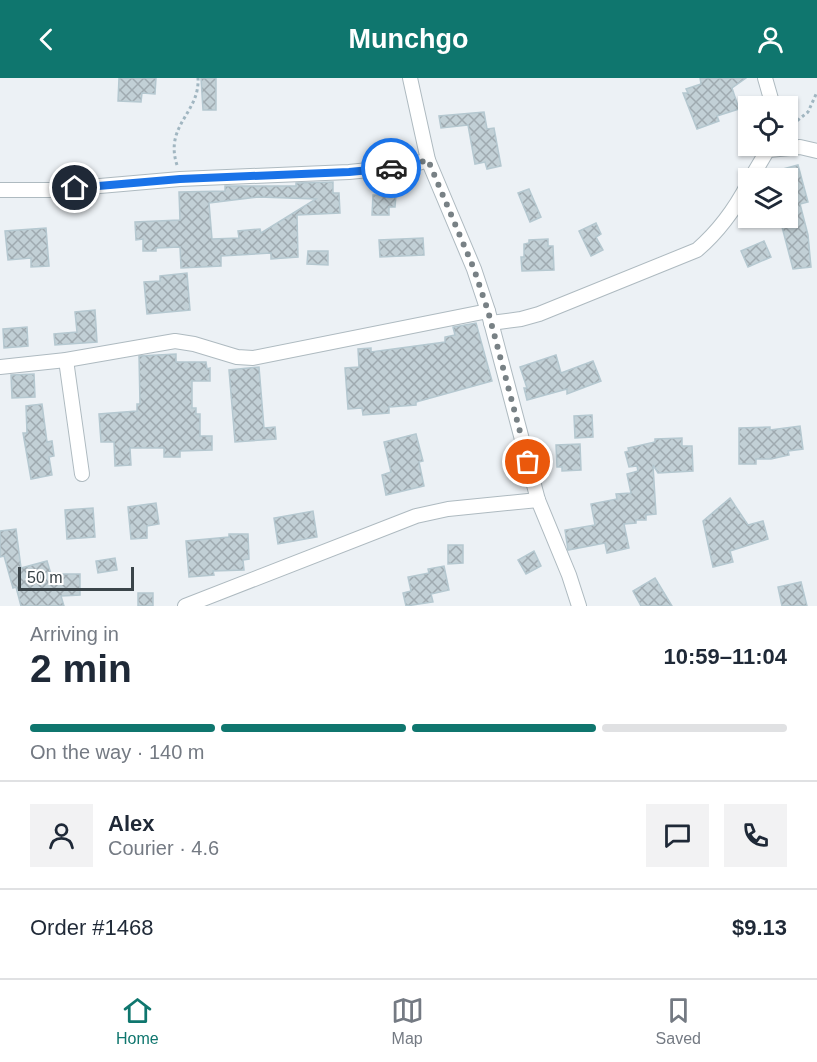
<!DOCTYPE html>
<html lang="en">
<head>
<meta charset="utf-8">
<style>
	:root { --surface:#fff; --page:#f2f2f3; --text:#1f2937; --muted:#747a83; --line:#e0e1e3; --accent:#0f766e }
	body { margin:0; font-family:Arial,sans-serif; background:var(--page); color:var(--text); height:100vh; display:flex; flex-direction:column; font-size:22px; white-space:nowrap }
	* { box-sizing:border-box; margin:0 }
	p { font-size:20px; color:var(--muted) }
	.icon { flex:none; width:33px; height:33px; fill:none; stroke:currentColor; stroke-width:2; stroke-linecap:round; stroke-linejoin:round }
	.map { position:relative; height:528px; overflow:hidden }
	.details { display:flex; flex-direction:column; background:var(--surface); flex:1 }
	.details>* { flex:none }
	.fabs { position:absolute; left:738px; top:18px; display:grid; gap:12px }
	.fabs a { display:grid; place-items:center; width:60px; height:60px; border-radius:0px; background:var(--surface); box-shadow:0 2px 4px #0004; font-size:30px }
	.scale { position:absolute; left:18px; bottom:15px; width:116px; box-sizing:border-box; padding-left:6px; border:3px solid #3a4449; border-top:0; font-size:16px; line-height:21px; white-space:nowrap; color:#3a4449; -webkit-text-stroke:4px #fff; paint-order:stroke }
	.pin { position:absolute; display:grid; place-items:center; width:51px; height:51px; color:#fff; margin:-26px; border:3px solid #fff; border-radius:50%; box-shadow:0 2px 6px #0007 }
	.courier { position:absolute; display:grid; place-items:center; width:60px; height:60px; margin:-30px; border:4px solid #1a73e8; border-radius:50%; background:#fff; color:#222; box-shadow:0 2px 8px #0007 }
	.headline em { font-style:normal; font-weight:600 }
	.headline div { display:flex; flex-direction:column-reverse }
	.headline { display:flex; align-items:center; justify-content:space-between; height:102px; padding:0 30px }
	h1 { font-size:39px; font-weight:600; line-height:45px }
	.bar { display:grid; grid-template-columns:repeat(4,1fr); gap:9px 6px; align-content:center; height:72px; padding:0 30px }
	.bar i { height:8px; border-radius:4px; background:var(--line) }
	.bar .selected { background:var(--accent) }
	.bar p { grid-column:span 4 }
	.line { display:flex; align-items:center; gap:15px; padding:0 30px; border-top:2px solid var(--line) }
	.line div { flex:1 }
	.round { display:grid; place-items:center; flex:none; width:63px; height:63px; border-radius:0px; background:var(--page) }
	header { display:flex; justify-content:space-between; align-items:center; height:78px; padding:0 30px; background:var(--accent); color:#fff; font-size:27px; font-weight:600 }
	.menu { display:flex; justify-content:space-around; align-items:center; height:84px; border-top:2px solid var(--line); background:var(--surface); font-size:16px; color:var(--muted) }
	.menu a { display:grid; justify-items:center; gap:3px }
	.menu .selected { color:var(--accent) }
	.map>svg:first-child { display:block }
	.building { fill:url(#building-cross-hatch); stroke:#b5c8d0; stroke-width:1.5; fill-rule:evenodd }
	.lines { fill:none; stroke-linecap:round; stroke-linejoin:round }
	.minor-casing { stroke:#aebac0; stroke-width:16 }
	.path { stroke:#a1b6c1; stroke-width:3; stroke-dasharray:3 3; stroke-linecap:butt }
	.minor { stroke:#fff; stroke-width:14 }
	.done { stroke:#788185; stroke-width:6; stroke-dasharray:0 10.8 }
	.route { stroke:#1a73e8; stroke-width:8 }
</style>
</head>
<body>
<header><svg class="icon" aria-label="back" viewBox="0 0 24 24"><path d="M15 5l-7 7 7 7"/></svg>Munchgo<svg class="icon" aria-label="person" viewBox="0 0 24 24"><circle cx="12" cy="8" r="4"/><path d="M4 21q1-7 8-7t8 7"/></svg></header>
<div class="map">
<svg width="817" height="528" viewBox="0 0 817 528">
	<defs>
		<pattern id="building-cross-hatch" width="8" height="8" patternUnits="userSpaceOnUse" patternTransform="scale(1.5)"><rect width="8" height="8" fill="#c2d0d6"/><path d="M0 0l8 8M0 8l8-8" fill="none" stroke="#9faab0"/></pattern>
	</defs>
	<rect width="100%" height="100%" fill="#ecf1f5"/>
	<g class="building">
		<path d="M119,0h37l-1,16 -13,-1 -1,9 -23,-1z"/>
		<path d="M201,0h15v32h-13z"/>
		<path d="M700,0h46l-14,10 7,21 -22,7 2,5 -22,8 -14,-36h5l-2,-4 15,-5z"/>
		<path d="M484,34l3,17 7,-1 7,38 -14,3 -2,-7 -10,2 -7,-39 -27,3 -2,-12z"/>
		<path d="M798,87l10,37 -8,2 8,31 3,32 -18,2 -12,-46 7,-2v-43h-24v-4z"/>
		<path d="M333,104v11h6l1,20 -43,2 1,42 -27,2v-6l-50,3v10l-40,2 -1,-21 -24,1v3h-13v-12l-7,1 -1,-18 45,-2 -1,-28 46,-1v-5h71v-3zM259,119l57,2 -55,34 -1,-4 -22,2 1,7 -27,1 -3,-36z"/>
		<path d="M529,111l12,28 -11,5 -12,-29z"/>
		<path d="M373,117h23l-1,12h-6v8h-17z"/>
		<path d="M596,145l5,11 -5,3 7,13 -12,6 -12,-25z"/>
		<path d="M46,150l3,38 -18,1v-9l-23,2 -3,-29z"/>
		<path d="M423,160l1,17 -44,2 -1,-17z"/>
		<path d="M548,161v7h5l1,24 -32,1 -1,-14h3v-13l5,-1v-3z"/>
		<path d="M764,163l7,16 -23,10 -7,-16z"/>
		<path d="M308,173h20v14l-21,-1z"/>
		<path d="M187,195l3,37 -43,4 -3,-32 16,-1v-5z"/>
		<path d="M95,232l2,32 -42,3 -1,-11 23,-2 -2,-20z"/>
		<path d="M476,245l16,58 -76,21v3l-27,2v6l-26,2 -1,-7 -14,1 -3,-41 14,-1 -1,-18 13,-1v4l74,-10v-5l10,-2 -2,-8z"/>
		<path d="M27,249l1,19 -24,2 -1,-19z"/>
		<path d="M176,276v8h30l1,7 3,-1v13h-18v27h4v6h4v22h12v14l-32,1v6h-16v-9h-34l1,17 -16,1 -1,-24h-13l-2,-28 38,-3v-7h3l-1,-48z"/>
		<path d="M556,277l5,18 32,-12 8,20 -34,13v-5l-40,11 -3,-12h3l-7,-21z"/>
		<path d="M259,289l5,61 11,-1 1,12 -41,3 -6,-72z"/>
		<path d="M34,296l1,23 -23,1 -1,-23z"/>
		<path d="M42,326l5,38 5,-1 2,15 -5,1 3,18 -21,4 -8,-46h4l-1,-27z"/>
		<path d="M592,337l1,22 -18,1 -1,-22z"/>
		<path d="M800,348l3,23 -15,2 1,4 -18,4h-15v5h-17v-36l31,-1v3z"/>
		<path d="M416,356l7,27 -4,1 5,24 -38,9 -4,-20 9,-3 -7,-30z"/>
		<path d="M682,360v8h10l1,25 -35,2 -5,-8 3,49 -10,1v5h-10v3l-12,1 5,24 -22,5 -2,-10 -37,7 -3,-20 30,-5 -4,-21 26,-5 -1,-5 15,-1 -4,-19 11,-3 -1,-5 -8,1 -4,-15 4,-1 -1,-3 27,-6v-3z"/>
		<path d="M580,366l1,26 -19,1v-4h-5l-1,-22z"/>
		<path d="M730,420l18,27 15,-4 5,18 -38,12 3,11 -20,5 -10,-46z"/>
		<path d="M156,425l3,21 -12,2v12l-16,1 -3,-32z"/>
		<path d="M93,430l2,29 -28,2 -2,-29z"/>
		<path d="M313,433l4,26 -39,7 -4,-26z"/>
		<path d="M16,451l5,39 26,-7 4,13h29v21l-19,1 3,10h-43l-5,-19 -3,1 -9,-32 -4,1v-26z"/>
		<path d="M229,456h19l1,25 -6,1 1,10 -31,1 1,4 -25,2 -3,-36 43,-4z"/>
		<path d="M448,467h15v18l-15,1z"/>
		<path d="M534,473l7,15 -15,8 -8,-14z"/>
		<path d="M115,480l2,12 -19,3 -2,-12z"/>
		<path d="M444,488l5,24 -18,4 2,8 -27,4 -3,-13 8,-2 -3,-14 21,-4 -1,-4z"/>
		<path d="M655,500l17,28h-31l-8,-15z"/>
		<path d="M801,504l6,24h-25l-4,-19z"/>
		<rect x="138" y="515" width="15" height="13"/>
	</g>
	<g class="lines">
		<defs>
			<g id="minor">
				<path d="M410,0l18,82 46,109 14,42 50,189 31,75 10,31"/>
				<path d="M765,0l8,28"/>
				<path d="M769,72l31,-3 17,4"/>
				<path d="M751,100l19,-32"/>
				<path d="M0,112h54l126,-11 169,-7 59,-6 20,-6"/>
				<path d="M491,245l30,-4 18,-5 158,-64c22,-19 38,-41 51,-66"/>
				<path d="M66,282l16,114"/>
				<path d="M0,289l66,-7 109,-19 19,3 43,13 16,1 235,-47"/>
				<path d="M185,528l231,-90 32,-7 90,-9"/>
			</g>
		</defs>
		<use href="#minor" class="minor-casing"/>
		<g class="path">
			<path d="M788,50l20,-16 9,-20"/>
			<path d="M177,87c-13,-40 23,-52 21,-87"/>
		</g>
		<use href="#minor" class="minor"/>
	</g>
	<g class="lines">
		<path class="done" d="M391,90l17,-2 20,-6 46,109 14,42 40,151"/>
		<path class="route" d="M75,110l105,-9 169,-7 42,-4"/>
	</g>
</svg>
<div class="fabs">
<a><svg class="icon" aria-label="locate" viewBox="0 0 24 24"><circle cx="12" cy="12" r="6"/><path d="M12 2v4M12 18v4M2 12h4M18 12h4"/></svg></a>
<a><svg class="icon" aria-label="layers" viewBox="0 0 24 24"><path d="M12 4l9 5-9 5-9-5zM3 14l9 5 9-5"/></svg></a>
</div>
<div class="scale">50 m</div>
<div class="pin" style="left:528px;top:384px;background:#ea580c"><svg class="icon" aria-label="bag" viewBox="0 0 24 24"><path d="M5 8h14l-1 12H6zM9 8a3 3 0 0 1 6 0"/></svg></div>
<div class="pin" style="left:75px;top:110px;background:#1f2937"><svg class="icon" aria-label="home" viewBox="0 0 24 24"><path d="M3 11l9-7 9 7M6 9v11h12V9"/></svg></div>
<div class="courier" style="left:391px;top:90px"><svg class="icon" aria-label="car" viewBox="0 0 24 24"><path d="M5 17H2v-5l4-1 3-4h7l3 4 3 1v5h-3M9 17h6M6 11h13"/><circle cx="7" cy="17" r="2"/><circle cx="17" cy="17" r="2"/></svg></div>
</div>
<section class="details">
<div class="headline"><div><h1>2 min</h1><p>Arriving in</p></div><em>10:59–11:04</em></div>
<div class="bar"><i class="selected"></i><i class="selected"></i><i class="selected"></i><i></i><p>On the way · 140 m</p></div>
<div class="line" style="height:108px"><a class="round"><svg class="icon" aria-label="person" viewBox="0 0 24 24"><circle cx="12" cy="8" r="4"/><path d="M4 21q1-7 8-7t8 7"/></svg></a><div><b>Alex</b><p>Courier · 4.6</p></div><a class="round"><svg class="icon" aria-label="chat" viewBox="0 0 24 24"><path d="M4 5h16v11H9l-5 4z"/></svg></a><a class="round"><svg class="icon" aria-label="phone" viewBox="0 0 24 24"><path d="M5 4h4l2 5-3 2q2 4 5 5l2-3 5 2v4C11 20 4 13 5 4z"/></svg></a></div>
<div class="line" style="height:78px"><div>Order #1468</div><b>$9.13</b></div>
</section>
<nav class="menu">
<a class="selected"><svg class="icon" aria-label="home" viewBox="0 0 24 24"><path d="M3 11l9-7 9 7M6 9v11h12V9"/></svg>Home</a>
<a><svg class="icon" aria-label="map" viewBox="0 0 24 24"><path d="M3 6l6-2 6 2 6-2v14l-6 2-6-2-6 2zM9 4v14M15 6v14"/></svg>Map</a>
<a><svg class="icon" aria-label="saved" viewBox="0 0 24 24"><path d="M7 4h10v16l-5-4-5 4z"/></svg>Saved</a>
</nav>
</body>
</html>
